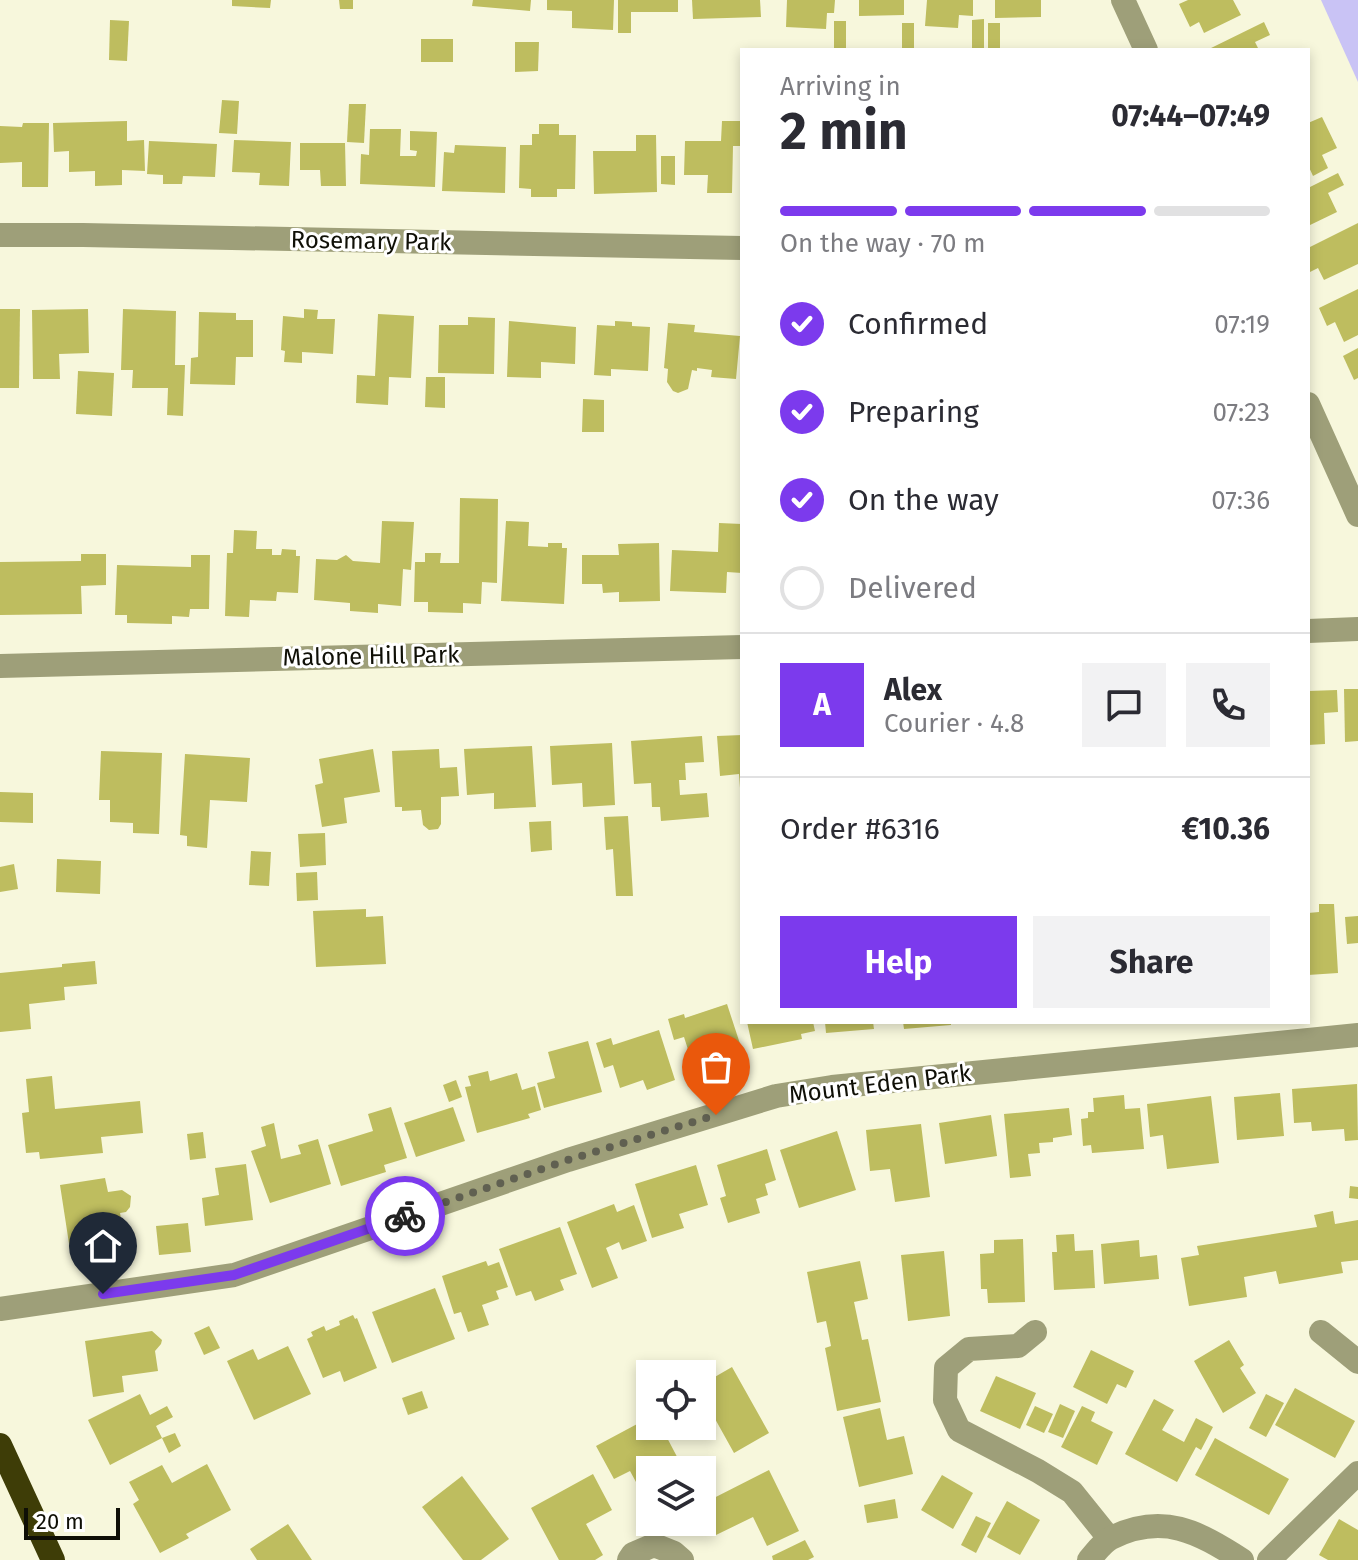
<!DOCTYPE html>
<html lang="en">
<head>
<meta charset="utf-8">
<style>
	:root { --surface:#fff; --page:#f2f2f3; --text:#2b2b33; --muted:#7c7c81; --line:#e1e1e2; --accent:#7c3aed }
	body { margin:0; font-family:"Fira Sans",sans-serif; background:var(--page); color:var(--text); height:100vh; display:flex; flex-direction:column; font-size:30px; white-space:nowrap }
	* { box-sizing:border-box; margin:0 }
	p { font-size:26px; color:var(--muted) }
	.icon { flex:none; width:44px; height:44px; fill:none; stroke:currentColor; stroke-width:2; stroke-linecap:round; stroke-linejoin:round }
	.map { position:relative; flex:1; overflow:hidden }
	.panel { position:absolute; left:740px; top:48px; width:570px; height:976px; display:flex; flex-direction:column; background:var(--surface); border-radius:0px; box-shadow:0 4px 12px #0003 }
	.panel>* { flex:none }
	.buttons { position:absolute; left:636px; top:1360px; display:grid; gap:16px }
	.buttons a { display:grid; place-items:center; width:80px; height:80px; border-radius:0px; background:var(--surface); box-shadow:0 4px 12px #0003; font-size:40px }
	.scale { position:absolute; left:24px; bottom:20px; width:96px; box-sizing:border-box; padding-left:8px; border:4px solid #0f0f06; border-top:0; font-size:22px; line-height:28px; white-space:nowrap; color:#0f0f06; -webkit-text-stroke:6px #fff; paint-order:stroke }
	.pin { position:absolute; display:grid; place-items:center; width:68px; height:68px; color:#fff; margin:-82px -34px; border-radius:50% 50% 50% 0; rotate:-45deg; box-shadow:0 0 8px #0007 }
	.pin .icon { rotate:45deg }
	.courier { position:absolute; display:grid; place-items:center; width:80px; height:80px; margin:-40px; border:6px solid #7c3aed; border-radius:50%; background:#fff; color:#222; box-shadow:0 2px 10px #0007 }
	.overview em { font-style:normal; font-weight:700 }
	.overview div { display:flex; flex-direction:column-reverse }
	.overview { display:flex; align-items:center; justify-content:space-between; height:136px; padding:0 40px }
	h1 { font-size:52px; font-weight:700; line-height:60px }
	.bar { display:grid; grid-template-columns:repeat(4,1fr); gap:12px 8px; align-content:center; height:96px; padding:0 40px }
	.bar i { height:10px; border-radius:6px; background:var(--line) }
	.bar .active { background:var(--accent) }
	.bar p { grid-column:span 4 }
	.line { display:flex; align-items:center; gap:20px; padding:0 40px; border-top:2px solid var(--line) }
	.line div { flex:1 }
	.round { display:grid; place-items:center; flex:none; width:84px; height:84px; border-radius:0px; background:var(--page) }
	ol { padding:0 40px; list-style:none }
	li { display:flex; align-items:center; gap:24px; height:88px }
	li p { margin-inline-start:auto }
	li .icon { padding:8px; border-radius:50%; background:var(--accent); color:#fff; stroke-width:4 }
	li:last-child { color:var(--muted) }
	li i { width:44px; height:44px; border:4px solid var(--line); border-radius:50% }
	.primary-button { display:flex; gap:16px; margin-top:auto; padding:16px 40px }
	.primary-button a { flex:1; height:92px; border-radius:0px; background:var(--accent); color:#fff; font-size:32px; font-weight:700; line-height:92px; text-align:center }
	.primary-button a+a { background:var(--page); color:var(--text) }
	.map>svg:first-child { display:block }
	.park { fill:#c9c3f5 }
	.building { fill:#bebd5f }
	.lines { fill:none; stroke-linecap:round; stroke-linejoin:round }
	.street { stroke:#9e9f79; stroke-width:24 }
	.highway { stroke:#3e3d07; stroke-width:24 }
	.done { stroke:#606051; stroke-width:8; stroke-dasharray:0 14.4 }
	.route { stroke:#7c3aed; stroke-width:10 }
	.labels { text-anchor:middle; stroke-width:6; stroke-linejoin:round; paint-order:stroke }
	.street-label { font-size:24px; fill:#0f0f06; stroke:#fff }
</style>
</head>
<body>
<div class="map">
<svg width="1358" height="1560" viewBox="0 0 1358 1560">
	<rect width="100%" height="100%" fill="#f7f7dc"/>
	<path class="park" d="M1321,0h37v82z"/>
	<g class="building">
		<path d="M232,0h39l-1,8 -38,-2z"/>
		<path d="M339,0h14v9h-13z"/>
		<path d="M473,0h58l-1,11 -58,-5z"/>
		<path d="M547,0h67l-1,30 -41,-2v-17l-25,-1z"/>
		<path d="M618,0h60v12h-47v21h-13z"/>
		<path d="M692,0h68l1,17 -68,2z"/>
		<path d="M787,0h48l-1,13h-7l-1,16 -40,-2z"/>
		<path d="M859,0h45v15l-45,1z"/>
		<path d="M927,0h46v16l-14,-1 -1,13 -33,-2z"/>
		<path d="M995,0h46v17l-46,1z"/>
		<path d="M1188,0h45l8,15 -37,18 -5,-11 -9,5 -11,-23z"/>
		<path d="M984,19v31h-12v-30z"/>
		<path d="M110,20l19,1 -2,40 -18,-1z"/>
		<rect x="834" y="21" width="12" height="29"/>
		<path d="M1264,22l6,13 -15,7 4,8h-52z"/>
		<rect x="902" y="23" width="12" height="27"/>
		<rect x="988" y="23" width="12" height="27"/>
		<rect x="421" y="39" width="32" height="23"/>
		<path d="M515,42h24l-1,29 -23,1z"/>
		<path d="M222,100l17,1 -2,33 -18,-1z"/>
		<path d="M349,104h17l-2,39 -17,-1z"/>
		<path d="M1322,117l15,31 -15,7 6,13 -15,8 -5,-11v-42z"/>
		<path d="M127,121v20l17,-1 1,31 -23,-1v15l-27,1v-15l-26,1v-21l-15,1 -1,-29z"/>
		<path d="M722,121h20v25h-9l-1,47h-25l1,-18h-24l1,-34h36z"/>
		<path d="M23,123h26l-1,64h-26v-25l-22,1v-37l22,1z"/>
		<path d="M539,124h20v11h17l-1,54h-18v8h-26v-8l-12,-1 1,-43h12v-11h7z"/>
		<path d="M370,129h31l-1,27h16l1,-5 -7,-1v-19l27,1 -2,55 -75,-3 1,-30 8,1z"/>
		<path d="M636,135h20l1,57 -63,2 -1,-43h43z"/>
		<path d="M234,140l57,2 -2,44 -30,-1 1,-12 -28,-1z"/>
		<path d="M149,141l68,3 -2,33 -32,-1 -1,8h-19v-9l-16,-1z"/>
		<path d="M300,143h45l1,43h-25l-1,-16h-20z"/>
		<path d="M455,145l51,2 -1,46 -63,-2 2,-39 10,1z"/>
		<path d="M661,156h14v29l-14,-1z"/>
		<path d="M1338,173l6,12 -16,8 9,19 -29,14v-38z"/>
		<path d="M1358,223v41l-34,16 -6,-12 -10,5v-25z"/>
		<path d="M1358,289v46l-14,7 -9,-20 -8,4 -8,-18z"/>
		<path d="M0,309h20l-1,79h-19z"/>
		<path d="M88,309l1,44 -30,1 1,25h-27l-1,-69z"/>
		<path d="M123,309l53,2 -1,54h10l-2,51 -16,-1 1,-27h-36l1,-18h-12z"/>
		<path d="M304,309l14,1 -1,9h18l-2,35 -31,-2v11l-18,-1 1,-11 -4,-1 2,-34 21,2z"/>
		<path d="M199,312l37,1v7h17v37h-17l-1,28 -45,-1 1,-26 7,-1z"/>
		<path d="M378,314l36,2 -3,62 -22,-1 -1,28 -32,-2 1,-28 18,1z"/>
		<path d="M468,317l27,1 -1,56 -56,-1 1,-48h29z"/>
		<path d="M509,321l67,6 -1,37 -34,-2v16l-34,-1z"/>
		<path d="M615,321l17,1v4l18,1 -2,44 -37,-2v7l-17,-1 3,-50 18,1z"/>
		<path d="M668,323l27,2 -1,7 46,4 -4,43 -25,-2 1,-7 -15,-2v3l-5,-1 -4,19 -10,4 -5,-2 -6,-9 1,-13 -4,-1z"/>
		<path d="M1358,348v30l-4,2 -11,-24z"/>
		<path d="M78,371l36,2 -2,43 -36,-2z"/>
		<path d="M426,377h19v31l-20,-1z"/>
		<path d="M583,399l21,1v32h-22z"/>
		<path d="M460,498l38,1 -1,84 -15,-1 -1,22 -18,-1v10l-35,-1v-10h-14l1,-40h10v-9h16l-1,10h19z"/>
		<path d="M382,521l32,1 -3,48 -8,-1 -2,37 -23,-2v9l-28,-2v-8l-36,-3 2,-41 21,1 9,-5 7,6 27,2z"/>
		<path d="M506,521l23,1 -1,24 20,1v-4h14v5h5l-3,56 -63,-3z"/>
		<path d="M719,523l23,1v49l-15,-1 -1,21 -56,-2 2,-41 46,2z"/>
		<path d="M234,530l23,1 -1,18h16v6h9l1,-6 14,1v6h4l-2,37 -21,-1 -1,9 -26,-1 -1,17 -24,-1 2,-63h6z"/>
		<path d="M659,543l1,58 -41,1v-10l-16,1 -1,-9h-20v-29h37l-1,-11z"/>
		<path d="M81,554h25v31l-25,1 1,28 -82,1v-53l81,-1z"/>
		<path d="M191,555h19l-1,54h-19l-1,8 -17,-1v8l-45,-1v-8h-12l2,-50 74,2z"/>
		<path d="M1344,689h14v52l-13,1z"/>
		<path d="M1337,690l1,22 -14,1 1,31 -17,1v-54z"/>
		<path d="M742,735v53h-2l-1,-14 -19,2 -3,-40z"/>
		<path d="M702,736l2,26 -19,1 1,17h-7l1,15 27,-2 2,24 -48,4 -1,-14h-8l-1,-24 -17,1 -3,-43z"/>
		<path d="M612,743l3,62 -32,2 -1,-24 -30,2 -2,-39z"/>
		<path d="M532,746l4,61 -42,2v-16l-27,2 -3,-46z"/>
		<path d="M373,749l7,43 -36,6 3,25 -25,4 -7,-42 8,-2 -4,-24z"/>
		<path d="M439,749l1,19 17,-1 2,29 -18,1v27l-3,5 -9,1 -6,-5 -2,-15 -19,1v-4h-7l-3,-56z"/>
		<path d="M101,751l61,2 -3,81 -26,-1v-10l-23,-1v-22h-11z"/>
		<path d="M185,754l65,4 -3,44 -37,-2 -3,48 -20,-2v-10l-7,-1z"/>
		<path d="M0,792l33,1v30l-33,-1z"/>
		<path d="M628,816l5,80h-17l-3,-47 -7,1 -2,-33z"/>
		<path d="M551,821l1,29 -21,2 -2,-30z"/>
		<path d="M325,833l1,32 -26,2 -2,-33z"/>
		<path d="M251,851l20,1 -2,34 -20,-1z"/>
		<path d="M57,859l44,2 -1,33 -44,-2z"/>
		<path d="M14,864l4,25 -18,3v-25z"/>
		<path d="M317,872l1,28 -21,1 -1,-28z"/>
		<path d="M1319,904h15l4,69 -30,2v-62l11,-1z"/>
		<path d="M366,909v8l17,-1 3,48 -70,3 -3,-56z"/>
		<path d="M1358,916v27l-11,1 -2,-27z"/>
		<path d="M95,961l2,23 -33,3 1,13 -36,4 2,25 -31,3v-59l62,-6v-3z"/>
		<path d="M727,1004l17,52 -26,9 -3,-7 -22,7 -9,-28 -10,3 -6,-21 16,-5 1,4z"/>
		<path d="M747,1022h66l2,9 -14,3 1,5 -49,10z"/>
		<path d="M825,1022h48l1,7 -48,4z"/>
		<path d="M903,1022h48v3l-47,4z"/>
		<path d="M659,1030l16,50 -28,10 -4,-10 -23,8 -7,-23 -9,3 -8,-25 15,-5 2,7z"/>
		<path d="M588,1041l14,51 -58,16 -7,-25 18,-5 -7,-26z"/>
		<path d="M488,1071l2,10 27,-8 5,17 13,-4 6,24 -13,4 2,4 -53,15 -12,-46 6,-1 -3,-10z"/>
		<path d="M52,1076l3,33 85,-8 3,32 -42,4 2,16 -63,6 -1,-7 -13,1 -4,-40 7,-1 -3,-33z"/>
		<path d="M456,1080l6,17 -13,5 -6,-17z"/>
		<path d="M1357,1084l1,56 -13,1 -1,-12 -32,2 -1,-9 -17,1 -2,-34z"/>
		<path d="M1280,1093l4,43 -47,4 -3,-43z"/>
		<path d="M1124,1095l1,14 15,-1 4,41 -52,4 -1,-8 -8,1 -2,-27 7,-1v-6h6l-1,-14z"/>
		<path d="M1211,1096l8,67 -52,6 -4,-34 -13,2 -3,-33z"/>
		<path d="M391,1107l16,51 -23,7 2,7 -45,14 -13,-41 45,-14 -5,-17z"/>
		<path d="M453,1107l12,34 -49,16 -12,-34z"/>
		<path d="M1069,1108l3,27 -19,3v4l-14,1 1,10 -12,1 3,22 -21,2 -6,-64z"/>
		<path d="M991,1115l6,41 -52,8 -6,-41z"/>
		<path d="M274,1123l7,36 20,-5 -3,-9 20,-6 13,45 -61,19 -19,-52 15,-5 -5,-19z"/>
		<path d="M921,1124l9,73 -35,5 -5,-33 -20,2 -4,-41z"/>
		<path d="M837,1131l19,59 -57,18 -19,-58z"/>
		<path d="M203,1132l3,26 -16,2 -3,-26z"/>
		<path d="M767,1149l9,31 -11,4 3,11 -12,4 4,14 -32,10 -8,-25 6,-2 -9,-31z"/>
		<path d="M246,1164l7,56 -48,6 -3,-28 17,-3 -4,-27z"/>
		<path d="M696,1165l12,40 -29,9 5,14 -32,10 -17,-54z"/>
		<path d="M105,1178l3,14 14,-2 9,6 -1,11 -4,5 -6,1 5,27 -55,10 -10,-65z"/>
		<path d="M1350,1186l8,1v12l-9,-1z"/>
		<path d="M614,1204l3,8 17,-7 13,36 -25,9 -3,-8 -13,6 12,30 -26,10 -25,-66z"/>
		<path d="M1333,1211l2,13 23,-4v40l-17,2 2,11 -64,11 -3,-13 -32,6 3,20 -58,9 -8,-48 18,-3 -2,-9 120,-19 -3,-12z"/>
		<path d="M188,1223l3,29 -32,3 -3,-29z"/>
		<path d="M560,1227l17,47 -17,6 4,10 -29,11 -4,-10 -15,5 -17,-47z"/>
		<path d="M1074,1234l1,17 18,-1 2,38 -41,2 -2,-38h5l-1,-17z"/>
		<path d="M1023,1239l2,63 -37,1 -1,-14h-6l-1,-35 14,-1v-13z"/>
		<path d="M1139,1240l1,17 17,-2 2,24 -55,5 -3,-40z"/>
		<path d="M944,1251l6,65 -42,5 -7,-66z"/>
		<path d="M486,1261l2,5 11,-4 9,25 -12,4 3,8 -17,6 7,20 -21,7 -7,-20 -7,2 -12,-38z"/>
		<path d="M860,1261l8,38 -14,3 8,38 6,-1 13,63 -44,9 -12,-63 6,-2 -5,-25 -9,2 -10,-51z"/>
		<path d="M435,1288l20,51 -63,24 -20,-51z"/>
		<path d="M353,1315l2,4 2,-1 20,50 -33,14 -4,-11 -17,7 -16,-39 6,-3 -2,-4 13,-6 2,5 14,-6 -1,-4z"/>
		<path d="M209,1326l11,22 -16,7 -10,-22z"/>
		<path d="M152,1331l10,9 -1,4 -6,7 3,20 -36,5 2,16 -31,5 -8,-56z"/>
		<path d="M1229,1340l15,25 -4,3 16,25 -33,20 -29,-52z"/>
		<path d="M288,1346l23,48 -57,26 -27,-59 26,-12 5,11z"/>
		<path d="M1091,1350l43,21 -8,17 -9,-4 -10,20 -34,-17z"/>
		<path d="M732,1367l37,66 -35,20 -20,-36 -12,6v-46l8,-5 3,6z"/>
		<path d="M996,1376l40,17 -16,36 -40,-18z"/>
		<path d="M1295,1388l60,33 -20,37 -60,-33z"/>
		<path d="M422,1391l6,17 -20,7 -6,-17z"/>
		<path d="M140,1394l10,21 17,-9 6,11 -17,9 6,12 -52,27 -22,-45z"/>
		<path d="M1266,1394l18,9 -18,34 -17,-9z"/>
		<path d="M1154,1399l20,11 -12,20 22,12 12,-24 17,9 -12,23 -5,-3 -19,35 -52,-28z"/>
		<path d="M1060,1404l15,7 -12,27 -15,-6z"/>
		<path d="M1035,1406l18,8 -9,19 -18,-8z"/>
		<path d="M1082,1406l13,6 -4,9 22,11 -16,33 -36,-18z"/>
		<path d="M880,1408l7,32 17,-4 9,38 -54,13 -16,-70z"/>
		<path d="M639,1423l9,17 16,-8 20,38h-34v19l-8,4 -12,-22 -16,8 -18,-33z"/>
		<path d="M175,1433l6,13 -12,7 -7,-15z"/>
		<path d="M1215,1438l74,41 -20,36 -74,-40z"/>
		<path d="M207,1464l24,46 -45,24 3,4 -29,15 -27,-49 6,-4 -10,-18 33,-17 10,18z"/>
		<path d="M769,1470l30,61 -32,15 -14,-29 -37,18 -14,-31z"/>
		<path d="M593,1474l19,36 -26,14 17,31 -8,5h-36l-28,-52z"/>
		<path d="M942,1475l31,18 -20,36 -32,-19z"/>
		<path d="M462,1476l47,63 -28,21h-18l-41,-53z"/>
		<path d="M895,1499l3,19 -31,5 -3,-18z"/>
		<path d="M1007,1501l33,19 -20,35 -33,-18z"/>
		<path d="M976,1516l15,7 -15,30 -15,-8z"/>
		<path d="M1339,1519l19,11v30h-30l-9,-5z"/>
		<path d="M288,1524l24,36h-55l-7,-11z"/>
		<path d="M805,1540l9,17 -6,3h-35l-1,-4z"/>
	</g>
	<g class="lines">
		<g class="street">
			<path d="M1123,0l23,50"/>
			<path d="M0,235h83l659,13"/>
			<path d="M1308,404l50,111"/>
			<path d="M1308,631l50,-2"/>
			<path d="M0,666l742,-19"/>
			<path d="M0,1309l234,-34 334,-115 208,-64 56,-9 526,-52"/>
			<path d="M1035,1332l-17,14 -49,3 -23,19 -1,32 14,30 79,41 34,21 37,46"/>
			<path d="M1321,1332l37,30"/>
			<path d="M629,1560l4,-6 21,-9 20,8 8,7"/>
			<path d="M1089,1560c6,-7 14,-18 22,-22 52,-26 87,-6 131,22"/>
			<path d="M1269,1560l89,-87"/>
		</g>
		<path class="highway" d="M0,1445l53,115"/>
	</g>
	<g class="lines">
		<path class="done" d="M405,1216l163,-56 148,-45"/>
		<path class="route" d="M103,1294l131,-19 171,-59"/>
	</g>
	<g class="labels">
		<g class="street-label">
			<text transform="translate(371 241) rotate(1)" y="8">Rosemary Park</text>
			<text transform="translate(371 656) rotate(-1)" y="8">Malone Hill Park</text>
			<text transform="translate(880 1084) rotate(-7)" y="8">Mount Eden Park</text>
		</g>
	</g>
</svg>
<div class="buttons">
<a><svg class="icon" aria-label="locate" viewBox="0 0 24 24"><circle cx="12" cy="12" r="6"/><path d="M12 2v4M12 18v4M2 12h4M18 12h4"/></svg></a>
<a><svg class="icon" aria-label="layers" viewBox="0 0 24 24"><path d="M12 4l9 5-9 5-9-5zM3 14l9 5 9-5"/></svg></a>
</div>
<div class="scale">20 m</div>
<div class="pin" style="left:716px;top:1115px;background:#ea580c"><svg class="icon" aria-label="bag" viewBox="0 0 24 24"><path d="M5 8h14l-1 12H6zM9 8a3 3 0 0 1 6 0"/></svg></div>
<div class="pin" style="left:103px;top:1294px;background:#1f2937"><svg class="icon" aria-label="home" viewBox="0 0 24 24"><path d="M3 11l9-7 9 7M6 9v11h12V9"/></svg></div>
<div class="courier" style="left:405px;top:1216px"><svg class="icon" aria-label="bike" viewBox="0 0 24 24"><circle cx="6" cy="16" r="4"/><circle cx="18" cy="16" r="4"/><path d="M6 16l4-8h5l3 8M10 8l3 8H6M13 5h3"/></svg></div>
<section class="panel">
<div class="overview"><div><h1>2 min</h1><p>Arriving in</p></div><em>07:44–07:49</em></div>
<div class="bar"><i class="active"></i><i class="active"></i><i class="active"></i><i></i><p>On the way · 70 m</p></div>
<ol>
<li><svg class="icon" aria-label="check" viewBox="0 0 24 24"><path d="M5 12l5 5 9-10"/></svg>Confirmed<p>07:19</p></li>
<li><svg class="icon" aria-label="check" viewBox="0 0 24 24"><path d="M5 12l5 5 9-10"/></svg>Preparing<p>07:23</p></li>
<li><svg class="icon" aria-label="check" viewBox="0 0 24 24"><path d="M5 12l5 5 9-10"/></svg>On the way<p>07:36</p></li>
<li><i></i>Delivered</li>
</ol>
<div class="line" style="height:144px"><b class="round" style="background:var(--accent);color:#fff">A</b><div><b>Alex</b><p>Courier · 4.8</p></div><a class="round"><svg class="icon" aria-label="chat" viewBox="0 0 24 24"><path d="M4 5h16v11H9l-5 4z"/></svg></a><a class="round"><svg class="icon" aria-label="phone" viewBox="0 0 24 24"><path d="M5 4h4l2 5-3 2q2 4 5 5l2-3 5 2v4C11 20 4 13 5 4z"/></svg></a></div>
<div class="line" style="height:104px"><div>Order #6316</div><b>€10.36</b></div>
<div class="primary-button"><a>Help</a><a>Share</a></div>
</section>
</div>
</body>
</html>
